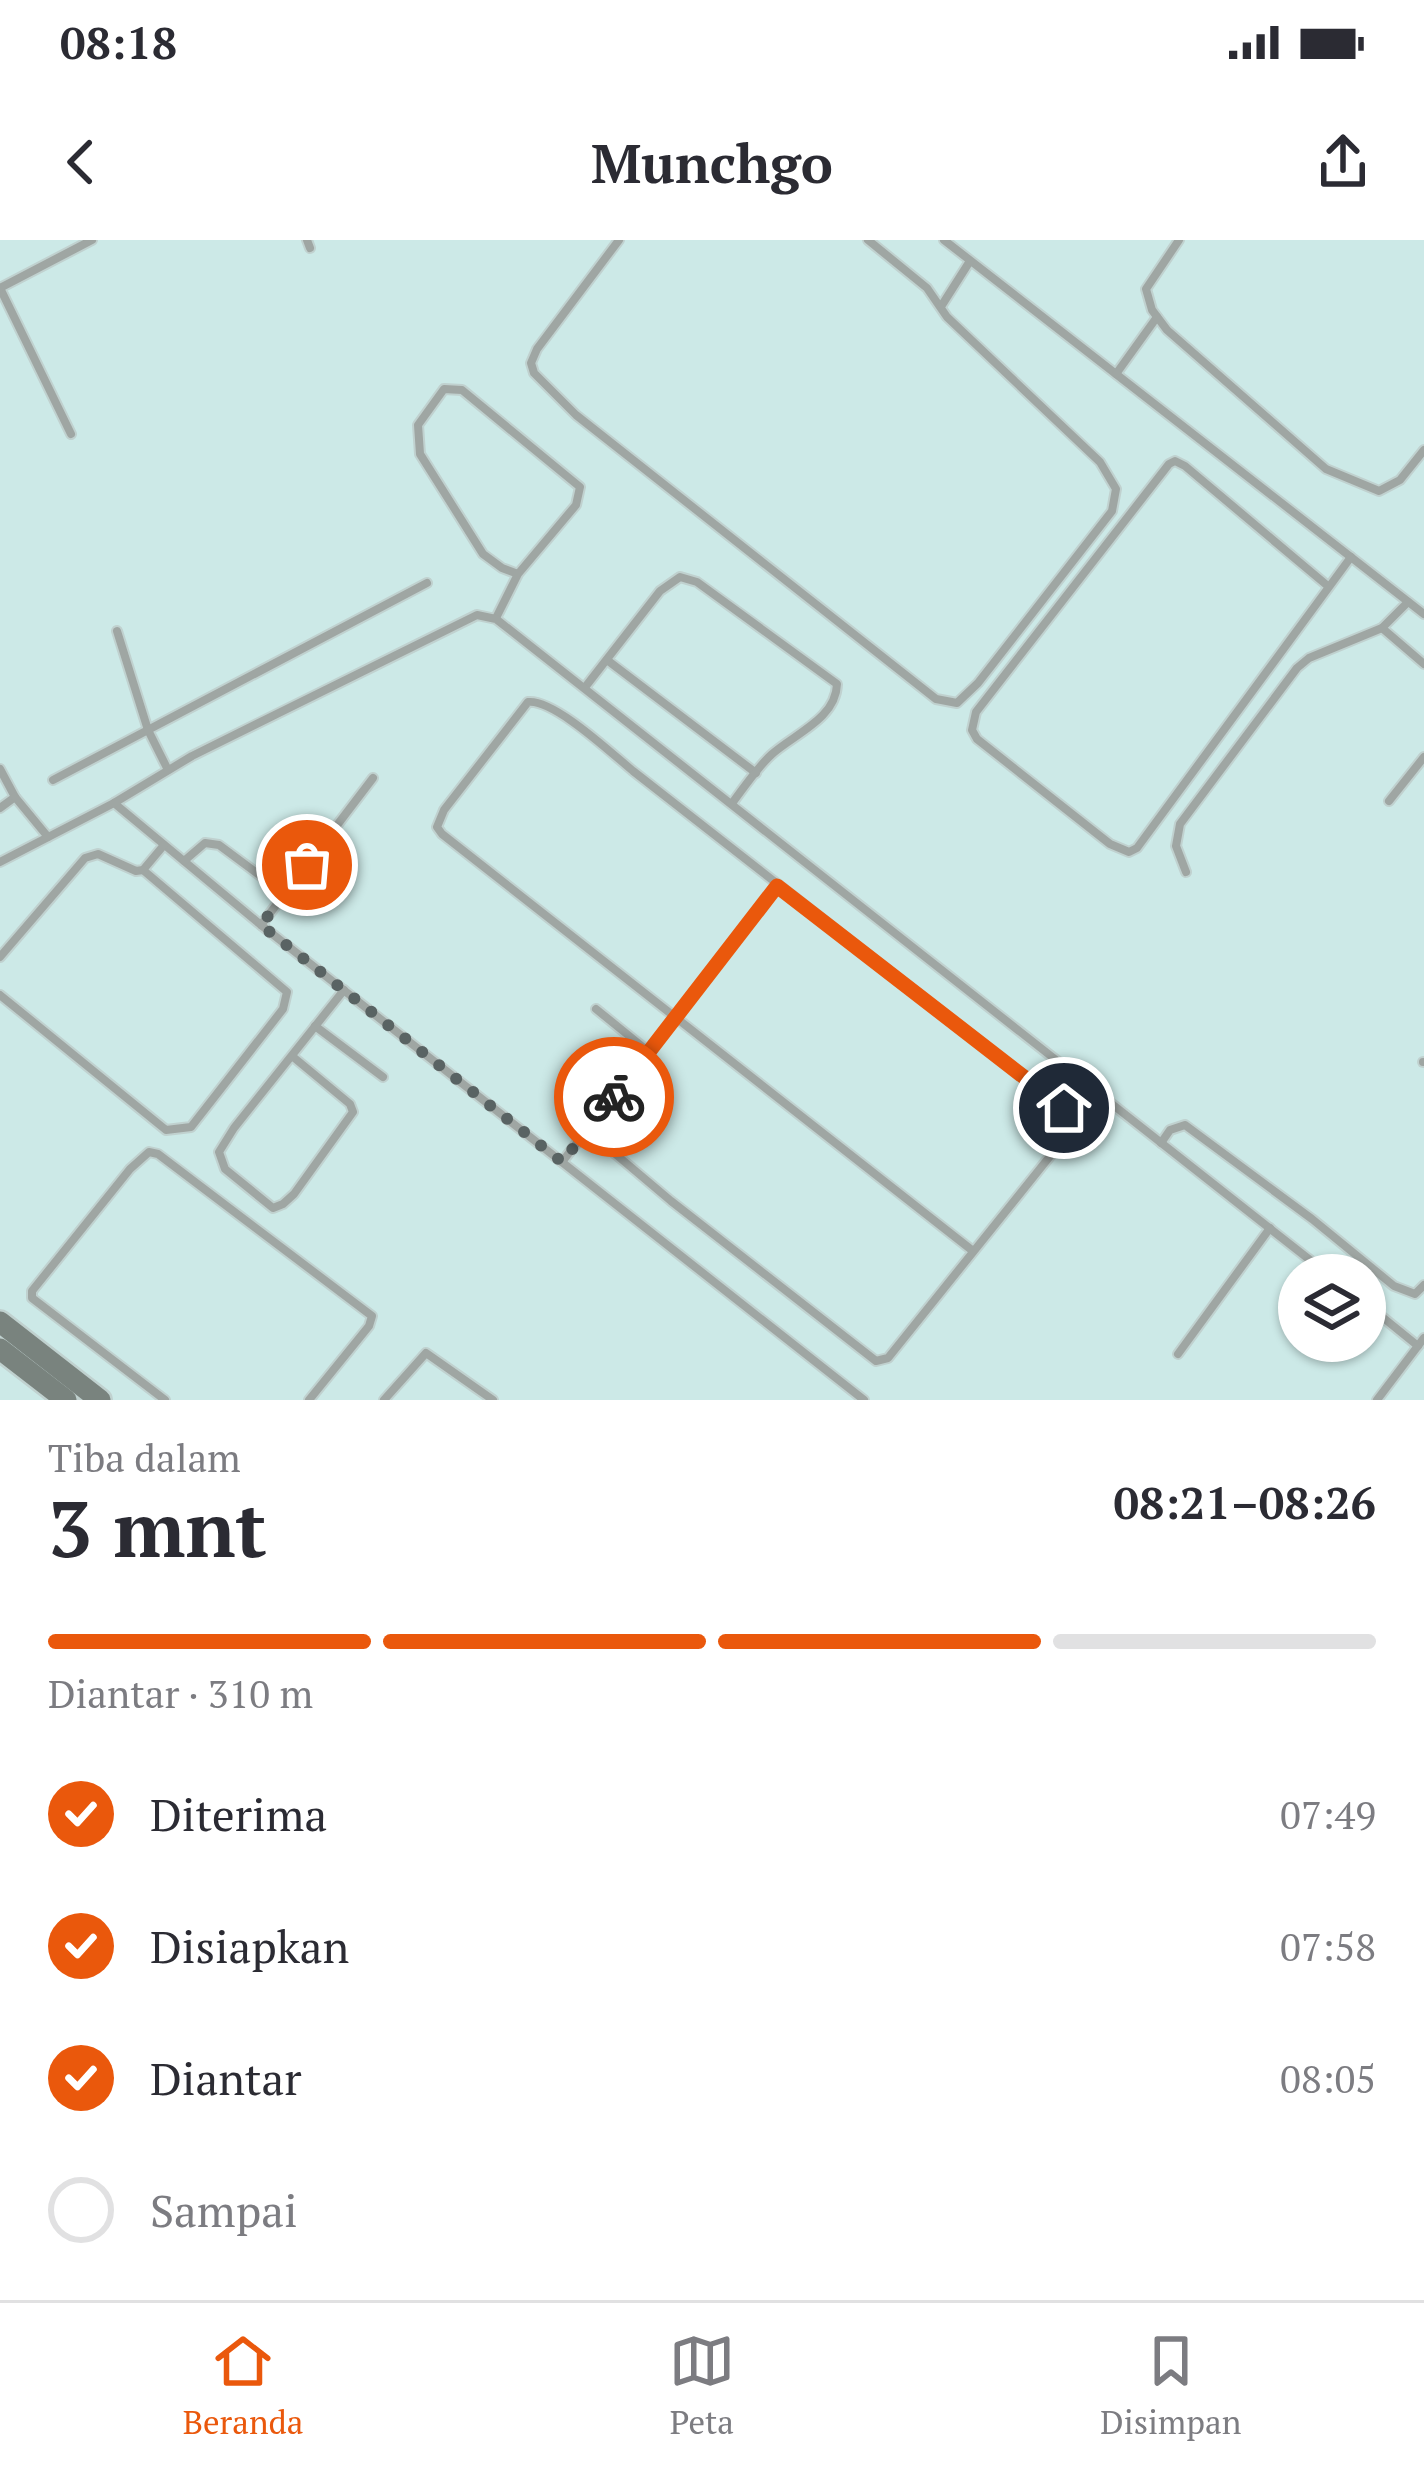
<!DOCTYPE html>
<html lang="id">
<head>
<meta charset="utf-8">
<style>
	:root { --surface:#fff; --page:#f7f7f7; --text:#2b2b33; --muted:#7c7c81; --line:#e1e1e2; --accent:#ea580c }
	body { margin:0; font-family:"PT Serif",serif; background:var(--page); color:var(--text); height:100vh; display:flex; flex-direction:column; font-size:45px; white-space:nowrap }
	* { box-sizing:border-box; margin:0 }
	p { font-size:39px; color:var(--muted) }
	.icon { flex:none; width:66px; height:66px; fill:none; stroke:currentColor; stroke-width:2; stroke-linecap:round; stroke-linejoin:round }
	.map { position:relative; height:1160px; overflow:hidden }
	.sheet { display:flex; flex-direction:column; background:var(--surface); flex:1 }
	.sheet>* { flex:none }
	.buttons { position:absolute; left:1278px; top:1014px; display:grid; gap:24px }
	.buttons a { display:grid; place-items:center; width:108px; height:108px; border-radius:50%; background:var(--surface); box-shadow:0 3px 9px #0004; font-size:60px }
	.pin { position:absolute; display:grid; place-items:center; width:102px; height:102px; color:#fff; margin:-51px; border:6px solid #fff; border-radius:50%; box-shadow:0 3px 12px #0007 }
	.courier { position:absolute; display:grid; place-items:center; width:120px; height:120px; margin:-60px; border:9px solid #ea580c; border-radius:50%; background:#fff; color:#222; box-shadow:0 3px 15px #0007 }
	.overview em { font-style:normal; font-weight:700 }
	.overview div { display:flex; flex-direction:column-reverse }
	.overview { display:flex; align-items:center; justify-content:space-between; height:204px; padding:0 48px }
	h1 { font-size:78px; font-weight:700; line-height:90px }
	.bar { display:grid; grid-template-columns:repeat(4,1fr); gap:18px 12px; align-content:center; height:144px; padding:0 48px }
	.bar i { height:15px; border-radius:9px; background:var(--line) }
	.bar .active { background:var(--accent) }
	.bar p { grid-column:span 4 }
	ol { padding:0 48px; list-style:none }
	li { display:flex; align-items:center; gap:36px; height:132px }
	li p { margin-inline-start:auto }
	li .icon { padding:12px; border-radius:50%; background:var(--accent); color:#fff; stroke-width:4 }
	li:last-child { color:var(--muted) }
	li i { width:66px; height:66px; border:6px solid var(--line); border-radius:50% }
	.status { display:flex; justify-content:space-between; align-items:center; height:84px; padding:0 60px; background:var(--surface); direction:ltr }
	.status svg { height:33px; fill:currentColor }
	header { display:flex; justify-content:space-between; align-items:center; height:156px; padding:0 48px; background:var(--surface); font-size:54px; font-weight:700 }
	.dock { display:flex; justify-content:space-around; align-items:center; height:168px; border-top:3px solid var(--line); background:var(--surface); font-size:33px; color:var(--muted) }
	.dock a { display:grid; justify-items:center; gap:6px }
	.dock .active { color:var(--accent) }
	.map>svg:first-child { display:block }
	.built { fill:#cce9e7; fill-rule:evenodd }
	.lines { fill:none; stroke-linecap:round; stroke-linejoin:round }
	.lane-casing { stroke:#c0d1cf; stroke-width:12 }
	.secondary-casing { stroke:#c0d1cf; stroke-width:26 }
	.lane { stroke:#9fa6a3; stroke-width:8 }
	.secondary { stroke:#79837e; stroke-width:21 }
	.done { stroke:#596363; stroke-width:12; stroke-dasharray:0 21.6 }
	.route { stroke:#ea580c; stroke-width:15 }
</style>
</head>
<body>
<div class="status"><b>08:18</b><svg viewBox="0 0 49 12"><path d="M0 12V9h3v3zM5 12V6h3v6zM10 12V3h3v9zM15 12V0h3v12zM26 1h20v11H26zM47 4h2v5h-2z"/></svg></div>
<header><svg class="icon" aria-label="back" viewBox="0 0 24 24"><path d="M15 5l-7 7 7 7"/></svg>Munchgo<svg class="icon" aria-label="share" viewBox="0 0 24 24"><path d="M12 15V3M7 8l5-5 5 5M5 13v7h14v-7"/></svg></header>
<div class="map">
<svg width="1424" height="1160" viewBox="0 0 1424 1160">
	<rect width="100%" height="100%" fill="#e2f5f3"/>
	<path class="built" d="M0,0h1424v1160h-1424zM1299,1035h66v66h-66z"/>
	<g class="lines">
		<defs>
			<g id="lane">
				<path d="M307,0l3,8"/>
				<path d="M619,0l-82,109 -6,14 3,10 42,42 360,284 21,4 21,-20 134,-172 4,-22 -16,-27 -153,-145 -20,-29 -59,-48"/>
				<path d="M944,0l480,374"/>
				<path d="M1179,0l-33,49 6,21 15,20 159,139 53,22 21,-11 24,-30"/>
				<path d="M0,48l71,146"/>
				<path d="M0,48l92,-48"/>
				<path d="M942,65l28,-44"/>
				<path d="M1116,134l41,-57"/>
				<path d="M1329,347l-144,-121 -10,-5 -6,3 -193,248 -4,18 5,9 133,105 19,8 8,-4 214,-291"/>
				<path d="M496,378l22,-44 58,-69 4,-18 -118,-97 -18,-1 -26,36 2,29 63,100 19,14 16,6"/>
				<path d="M1382,388l42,36"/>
				<path d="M117,391l31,99 20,40"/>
				<path d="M607,420l149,113"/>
				<path d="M586,446l74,-95 20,-14 17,5 140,102c-1,35 -43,50 -66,71 -14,13 -26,31 -38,47"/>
				<path d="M0,529l15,28 -15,11"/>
				<path d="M53,540l374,-197"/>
				<path d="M15,557l33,40"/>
				<path d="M1389,561l35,-44"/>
				<path d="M114,563l147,122 603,475"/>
				<path d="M184,621l21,-18 14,2 66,49"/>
				<path d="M0,622l114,-59 78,-47 285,-141 19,4 833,656"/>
				<path d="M1186,632l-10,-26 4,-22 117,-156 12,-10 73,-30 26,-26"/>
				<path d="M261,685l112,-147"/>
				<path d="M0,717l85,-99 13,-4 38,17 7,-1 21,-25"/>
				<path d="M0,755l166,135 25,-3 92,-118 4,-17 -144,-122"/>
				<path d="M596,769l53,43"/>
				<path d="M315,786l68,51"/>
				<path d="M292,816l58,48 3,8 -59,82 -11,10 -10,4 -48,-39 -6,-17 15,-24 110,-138"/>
				<path d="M1423,822h1"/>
				<path d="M587,890l84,71 205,160 12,-3 175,-218 7,-23 -6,-9c-144,-112 -288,-224 -431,-337 -22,-18 -79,-72 -105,-69l-84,108 -7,17 5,7 531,417"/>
				<path d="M1161,903l9,-13 15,-5 127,94 82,67 21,8 9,-9"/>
				<path d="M562,922l215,-276"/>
				<path d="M1365,1063l53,43"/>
				<path d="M1178,1114l92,-126"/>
				<path d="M165,1160l-133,-102v-7l98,-122 19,-17 9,2 214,162 -3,10 -60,74"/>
				<path d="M384,1160l42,-47 67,47"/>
				<path d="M1377,1160l47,-62"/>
			</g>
			<g id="secondary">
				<path d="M0,1082l100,78"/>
				<path d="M0,1109l66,51"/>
			</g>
		</defs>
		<use href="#lane" class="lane-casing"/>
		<use href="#secondary" class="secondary-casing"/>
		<use href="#lane" class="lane"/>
		<use href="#secondary" class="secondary"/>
	</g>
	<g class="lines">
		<path class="done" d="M307,625l-46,60 301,237 52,-65"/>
		<path class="route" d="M614,857l163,-211 287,222"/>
	</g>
</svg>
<div class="buttons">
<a><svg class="icon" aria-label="layers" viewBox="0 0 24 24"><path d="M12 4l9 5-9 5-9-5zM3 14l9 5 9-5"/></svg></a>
</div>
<div class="pin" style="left:307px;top:625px;background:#ea580c"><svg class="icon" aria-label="bag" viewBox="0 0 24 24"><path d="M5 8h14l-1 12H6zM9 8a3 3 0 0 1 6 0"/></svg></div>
<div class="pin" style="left:1064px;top:868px;background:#1f2937"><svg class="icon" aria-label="home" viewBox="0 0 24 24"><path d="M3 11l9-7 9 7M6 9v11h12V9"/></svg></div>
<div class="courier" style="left:614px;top:857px"><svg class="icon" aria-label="bike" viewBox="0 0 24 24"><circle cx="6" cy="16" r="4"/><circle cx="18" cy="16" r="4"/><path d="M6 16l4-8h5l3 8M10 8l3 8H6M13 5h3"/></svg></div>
</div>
<section class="sheet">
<div class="overview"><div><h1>3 mnt</h1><p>Tiba dalam</p></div><em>08:21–08:26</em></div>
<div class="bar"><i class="active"></i><i class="active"></i><i class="active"></i><i></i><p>Diantar · 310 m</p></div>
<ol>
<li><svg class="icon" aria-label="check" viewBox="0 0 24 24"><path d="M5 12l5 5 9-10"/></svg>Diterima<p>07:49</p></li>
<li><svg class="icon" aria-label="check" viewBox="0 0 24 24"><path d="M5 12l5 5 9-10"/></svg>Disiapkan<p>07:58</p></li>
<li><svg class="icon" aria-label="check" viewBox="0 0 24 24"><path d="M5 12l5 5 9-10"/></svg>Diantar<p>08:05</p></li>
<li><i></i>Sampai</li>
</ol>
</section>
<nav class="dock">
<a class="active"><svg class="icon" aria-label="home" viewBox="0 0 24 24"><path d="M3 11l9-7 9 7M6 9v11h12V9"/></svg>Beranda</a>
<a><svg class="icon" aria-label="map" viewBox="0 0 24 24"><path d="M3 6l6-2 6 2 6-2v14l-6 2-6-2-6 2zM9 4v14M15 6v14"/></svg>Peta</a>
<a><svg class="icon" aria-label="saved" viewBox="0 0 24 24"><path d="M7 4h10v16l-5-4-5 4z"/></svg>Disimpan</a>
</nav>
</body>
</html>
